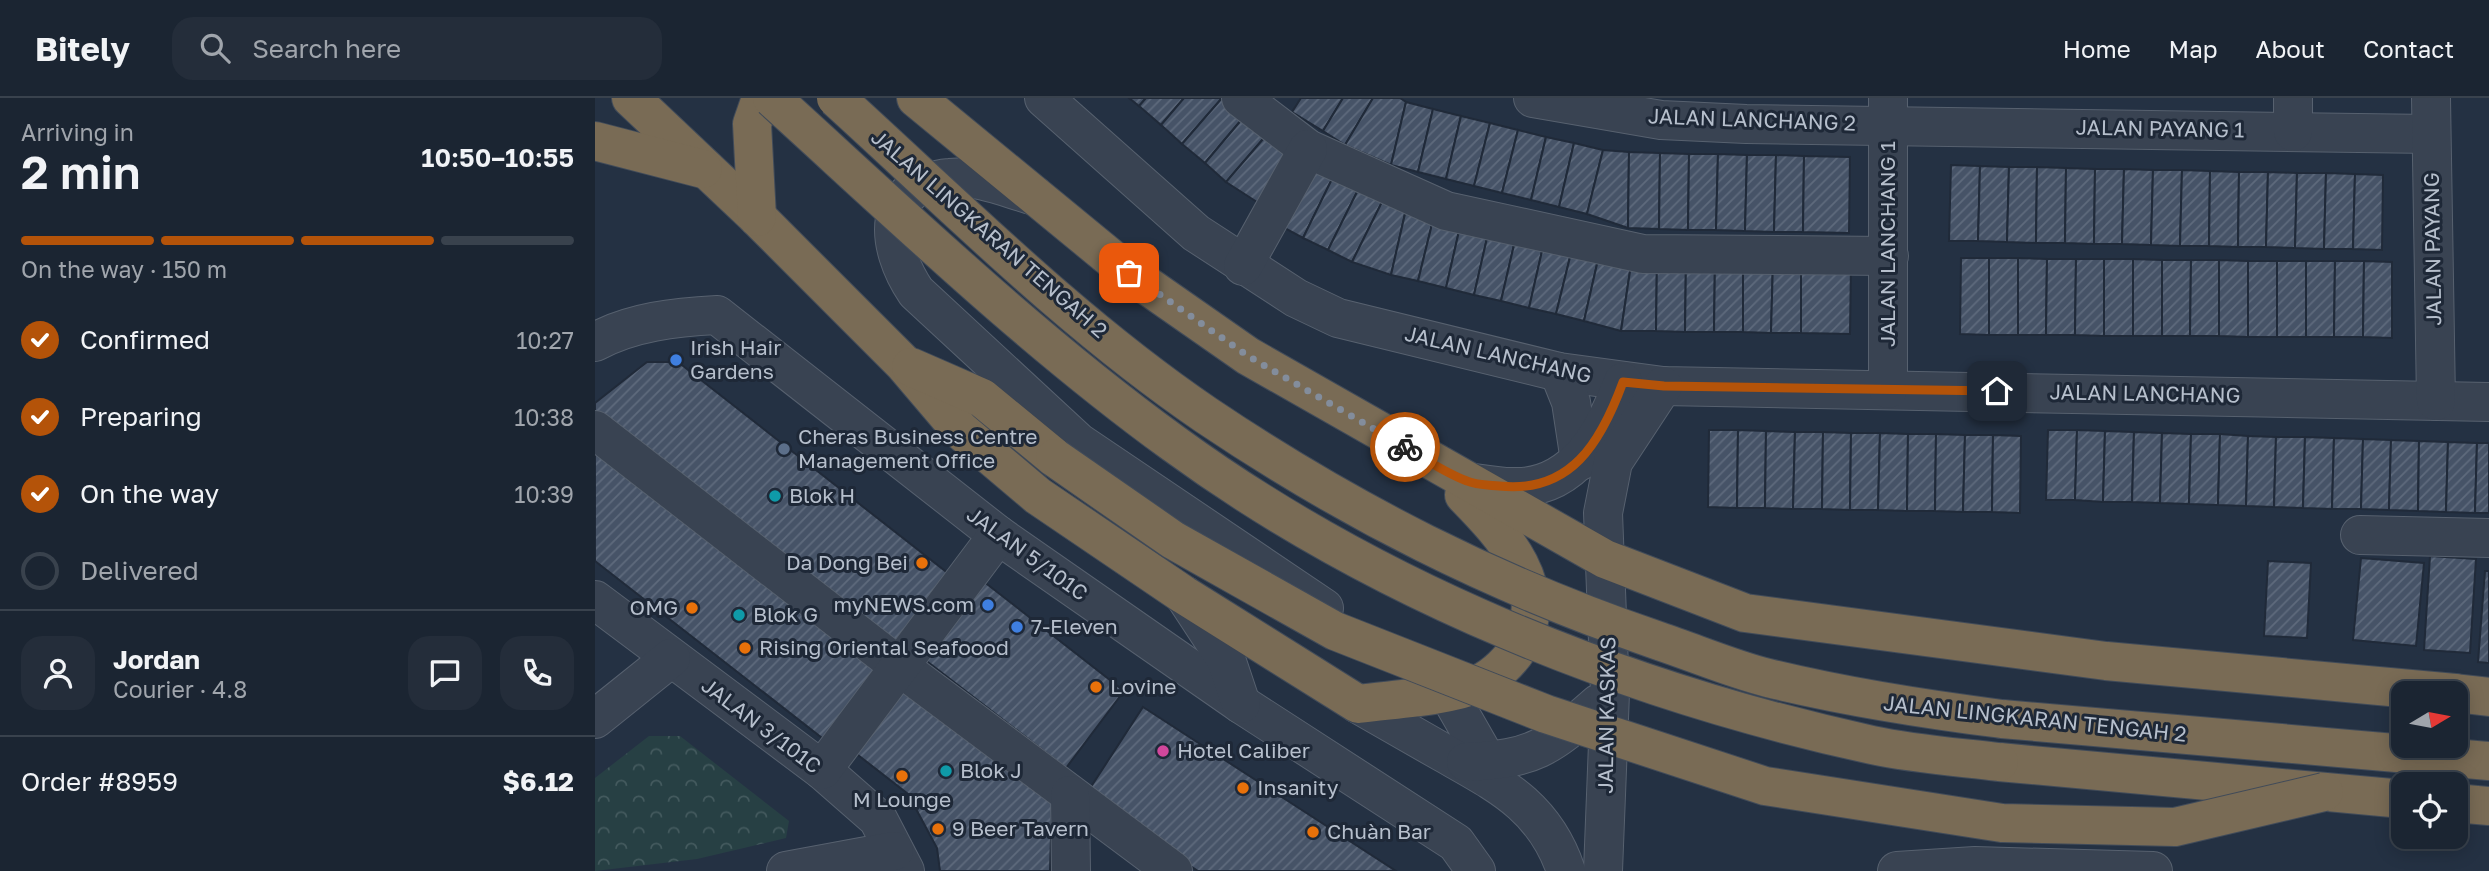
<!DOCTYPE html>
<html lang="en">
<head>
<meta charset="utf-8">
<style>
	:root { --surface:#1b2532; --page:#242d3a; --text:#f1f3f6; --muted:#a0a5ac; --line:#39424d; --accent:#b45309 }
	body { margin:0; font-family:"Golos Text",sans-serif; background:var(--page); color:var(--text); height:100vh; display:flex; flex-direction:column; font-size:26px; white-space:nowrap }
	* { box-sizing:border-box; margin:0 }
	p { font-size:23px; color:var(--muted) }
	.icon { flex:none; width:38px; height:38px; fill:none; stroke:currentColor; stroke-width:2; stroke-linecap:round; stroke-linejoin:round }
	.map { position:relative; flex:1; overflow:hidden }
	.drawer { display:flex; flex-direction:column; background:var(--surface); width:595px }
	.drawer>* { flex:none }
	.needle { width:46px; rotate:80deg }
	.tools { position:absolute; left:1796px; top:583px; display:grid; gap:14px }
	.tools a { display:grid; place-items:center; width:77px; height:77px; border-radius:14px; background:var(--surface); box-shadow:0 4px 18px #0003,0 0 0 2px var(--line); font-size:35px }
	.pin { position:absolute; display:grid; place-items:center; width:60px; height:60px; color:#fff; margin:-30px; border-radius:14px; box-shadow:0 4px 10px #0006 }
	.courier { position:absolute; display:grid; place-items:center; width:70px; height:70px; margin:-35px; border:5px solid #b45309; border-radius:50%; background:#fff; color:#222; box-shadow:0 2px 9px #0007 }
	.summary em { font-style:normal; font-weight:600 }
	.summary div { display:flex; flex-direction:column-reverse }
	.summary { display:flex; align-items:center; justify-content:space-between; height:119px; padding:0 21px }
	h1 { font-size:46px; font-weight:600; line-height:52px }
	.bar { display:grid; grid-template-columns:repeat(4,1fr); gap:10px 7px; align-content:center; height:84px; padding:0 21px }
	.bar i { height:9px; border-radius:5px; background:var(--line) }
	.bar .on { background:var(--accent) }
	.bar p { grid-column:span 4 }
	.line { display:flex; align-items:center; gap:18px; padding:0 21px; border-top:2px solid var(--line) }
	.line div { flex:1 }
	.round { display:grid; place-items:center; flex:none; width:74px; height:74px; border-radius:21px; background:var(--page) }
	ol { padding:0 21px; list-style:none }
	li { display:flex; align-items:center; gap:21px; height:77px }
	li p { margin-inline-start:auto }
	li .icon { padding:7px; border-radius:50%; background:var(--accent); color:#fff; stroke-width:4 }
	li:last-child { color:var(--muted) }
	li i { width:38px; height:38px; border:4px solid var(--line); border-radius:50% }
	header { display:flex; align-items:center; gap:42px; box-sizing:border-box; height:98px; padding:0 35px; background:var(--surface); border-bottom:2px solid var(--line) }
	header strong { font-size:33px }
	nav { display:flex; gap:38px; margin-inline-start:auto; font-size:24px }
	.search { width:490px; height:63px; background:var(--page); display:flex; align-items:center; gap:18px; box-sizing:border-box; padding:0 24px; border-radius:21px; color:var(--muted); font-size:26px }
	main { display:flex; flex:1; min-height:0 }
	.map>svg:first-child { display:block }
	.park { fill:url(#park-crowns) }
	.building { fill:url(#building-hatch); stroke:#202a39; stroke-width:2 }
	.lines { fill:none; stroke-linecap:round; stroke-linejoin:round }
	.minor-casing { stroke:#57616f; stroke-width:40 }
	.highway-casing { stroke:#414b59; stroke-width:40 }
	.minor { stroke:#394352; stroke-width:38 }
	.highway { stroke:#796b55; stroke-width:38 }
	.highway-bridge-casing { stroke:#414b59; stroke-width:40; stroke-linecap:butt }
	.highway-bridge { stroke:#796b55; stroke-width:38 }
	.done { stroke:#838d9c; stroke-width:7; stroke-dasharray:0 12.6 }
	.route { stroke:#b45309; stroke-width:9 }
	.shop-dot { fill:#3f7fe0; stroke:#1e2837; stroke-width:2.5 }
	.service-dot { fill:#5c6f8a; stroke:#1e2837; stroke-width:2.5 }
	.culture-dot { fill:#0f9aa8; stroke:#1e2837; stroke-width:2.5 }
	.food-dot { fill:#e8710a; stroke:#1e2837; stroke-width:2.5 }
	.hotel-dot { fill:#d1479c; stroke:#1e2837; stroke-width:2.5 }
	.labels { text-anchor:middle; stroke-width:6; stroke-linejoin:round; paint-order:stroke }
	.street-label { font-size:21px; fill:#b6bfcc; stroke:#1e2837 }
	.poi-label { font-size:21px; fill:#b6bfcc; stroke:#1e2837; text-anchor:start }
</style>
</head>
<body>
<header>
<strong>Bitely</strong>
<div class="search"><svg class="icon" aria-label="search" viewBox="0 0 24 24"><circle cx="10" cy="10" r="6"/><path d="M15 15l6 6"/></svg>Search here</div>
<nav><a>Home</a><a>Map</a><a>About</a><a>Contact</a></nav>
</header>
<main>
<section class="drawer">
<div class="summary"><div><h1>2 min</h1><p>Arriving in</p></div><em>10:50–10:55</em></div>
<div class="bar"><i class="on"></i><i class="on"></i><i class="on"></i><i></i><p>On the way · 150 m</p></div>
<ol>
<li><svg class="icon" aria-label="check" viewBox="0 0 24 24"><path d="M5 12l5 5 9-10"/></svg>Confirmed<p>10:27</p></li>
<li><svg class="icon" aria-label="check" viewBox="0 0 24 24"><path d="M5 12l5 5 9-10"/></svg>Preparing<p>10:38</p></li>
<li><svg class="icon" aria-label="check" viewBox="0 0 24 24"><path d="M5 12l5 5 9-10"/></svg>On the way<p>10:39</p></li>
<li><i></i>Delivered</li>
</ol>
<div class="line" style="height:126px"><a class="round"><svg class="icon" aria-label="person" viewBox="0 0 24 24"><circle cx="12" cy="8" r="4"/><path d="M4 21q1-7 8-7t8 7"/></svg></a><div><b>Jordan</b><p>Courier · 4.8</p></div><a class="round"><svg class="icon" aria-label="chat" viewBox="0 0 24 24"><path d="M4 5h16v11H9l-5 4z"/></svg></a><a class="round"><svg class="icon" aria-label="phone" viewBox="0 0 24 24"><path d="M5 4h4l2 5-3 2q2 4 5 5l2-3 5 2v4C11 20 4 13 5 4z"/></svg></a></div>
<div class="line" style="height:91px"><div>Order #8959</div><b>$6.12</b></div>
</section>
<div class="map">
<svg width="1894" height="773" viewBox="0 0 1894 773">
	<defs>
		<pattern id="park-crowns" width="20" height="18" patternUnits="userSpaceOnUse" patternTransform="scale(1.75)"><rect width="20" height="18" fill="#274044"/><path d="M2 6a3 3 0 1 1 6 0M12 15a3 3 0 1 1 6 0" fill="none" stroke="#445a5e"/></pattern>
		<pattern id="building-hatch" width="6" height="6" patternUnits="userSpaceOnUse" patternTransform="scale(1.75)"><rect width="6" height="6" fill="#465367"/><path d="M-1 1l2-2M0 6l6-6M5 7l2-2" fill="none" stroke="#5e6a7c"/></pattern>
	</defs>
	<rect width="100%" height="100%" fill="#243143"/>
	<path class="park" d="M54,638h31l109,85 -3,17 -89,21 -102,12v-93z"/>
	<g class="building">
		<path d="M534,0h17l-7,8z"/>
		<path d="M551,0h38l-23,27 -22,-19z"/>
		<path d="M589,0h38l-40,46 -21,-19z"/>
		<path d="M627,0h9l17,14 -43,51 -23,-19z"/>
		<path d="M706,0h42l-20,33 -31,-19z"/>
		<path d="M748,0h30l-28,47 -22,-14z"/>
		<path d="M778,0h27l6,4 -15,63 -46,-20z"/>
		<path d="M811,4l27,7 -15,63 -27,-7z"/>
		<path d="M838,11l28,7 -15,63 -28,-7z"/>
		<path d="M653,14l22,19 -44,51 -21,-19z"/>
		<path d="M866,18l29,7 -16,63 -28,-7z"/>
		<path d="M895,25l28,7 -16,63 -28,-7z"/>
		<path d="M923,32l28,7 -15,63 -29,-7z"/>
		<path d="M675,33l22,19 -35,52 -31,-20z"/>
		<path d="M951,39l28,6 -15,64 -28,-7z"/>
		<path d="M979,45l29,7 -16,64 -28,-7z"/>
		<path d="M1008,52l26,2 -1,76 -41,-14z"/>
		<path d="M1034,54l31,1 -1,76 -31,-1z"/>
		<path d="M1065,55l29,1 -1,76 -29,-1z"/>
		<path d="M1094,56h29l-2,76h-28z"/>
		<path d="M1123,56l29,1 -2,76 -29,-1z"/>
		<path d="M1152,57h29l-2,77 -29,-1z"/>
		<path d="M1181,57l28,1 -1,76h-29z"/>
		<path d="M1209,58l46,1 -1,76 -46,-1z"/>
		<path d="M714,67l24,12 -30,61 -24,-13z"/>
		<path d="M1356,67l29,1 -2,75h-29z"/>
		<path d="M1385,68l29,1 -2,75 -29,-1z"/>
		<path d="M1414,69h28l-1,76 -29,-1z"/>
		<path d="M1442,69l29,1 -1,75h-29z"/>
		<path d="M1471,70l29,1 -1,75 -29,-1z"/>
		<path d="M1500,71h29l-2,75h-28z"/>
		<path d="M1529,71l29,1 -2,75 -29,-1z"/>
		<path d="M1558,72h29l-2,76 -29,-1z"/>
		<path d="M1587,72l28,1 -1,75h-29z"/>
		<path d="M1615,73l29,1 -1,75 -29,-1z"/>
		<path d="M1644,74h29l-2,75h-28z"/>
		<path d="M1673,74l29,1 -2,75 -29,-1z"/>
		<path d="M1702,75h29l-2,76 -29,-1z"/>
		<path d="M1731,75l29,1 -2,75h-29z"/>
		<path d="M1760,76l28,1 -1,75 -29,-1z"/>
		<path d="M738,79l25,13 -30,60 -25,-12z"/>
		<path d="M763,92l24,12 -30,60 -24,-12z"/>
		<path d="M787,104l25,3 -16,70 -39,-13z"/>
		<path d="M812,107l28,7 -17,69 -27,-6z"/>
		<path d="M840,114l27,6 -16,70 -28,-7z"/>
		<path d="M867,120l28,7 -16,70 -28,-7z"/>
		<path d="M895,127l27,7 -16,69 -27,-6z"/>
		<path d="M922,134l28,6 -16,70 -28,-7z"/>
		<path d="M950,140l28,7 -17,69 -27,-6z"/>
		<path d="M978,147l27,6 -16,70 -28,-7z"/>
		<path d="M1005,153l32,7 -11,73 -37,-10z"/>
		<path d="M1037,160l25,1 -1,72h-35z"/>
		<path d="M1366,160h28v77l-29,-1z"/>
		<rect x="1394" y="160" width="29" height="77"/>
		<path d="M1423,160l29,1 -1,76h-28z"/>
		<path d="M1062,161l29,1 -1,72 -29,-1z"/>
		<path d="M1452,161h29l-1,76h-29z"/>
		<path d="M1481,161h28v77l-29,-1z"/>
		<rect x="1509" y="161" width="29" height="77"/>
		<path d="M1538,161l29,1v76h-29z"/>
		<path d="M1091,162h29l-1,72h-29z"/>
		<path d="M1120,162l28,1v71h-29z"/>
		<path d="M1567,162h29l-1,76h-28z"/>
		<path d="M1596,162h28v76h-29z"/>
		<path d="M1624,162l29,1v76l-29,-1z"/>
		<path d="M1148,163h30l-2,72 -28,-1z"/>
		<path d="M1178,163h28v72h-30z"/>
		<path d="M1206,163l50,1 -1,72 -49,-1z"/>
		<rect x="1653" y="163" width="29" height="76"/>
		<rect x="1682" y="163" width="29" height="76"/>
		<path d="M1711,163h29l-1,76h-28z"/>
		<path d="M1740,163h29l-1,76h-29z"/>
		<path d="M1769,163l28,1v76l-29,-1z"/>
		<path d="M52,264h31l276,216 -57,71 -302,-236v-10z"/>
		<path d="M1114,332h29l-1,78 -29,-1z"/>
		<path d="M1143,332l28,1 -1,77h-28z"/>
		<path d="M1453,332h29l-2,70h-29z"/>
		<path d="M1482,332l28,1 -2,71 -28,-2z"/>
		<path d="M1171,333l29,1 -2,77 -28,-1z"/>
		<path d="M1510,333l29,1 -2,70h-29z"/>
		<path d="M1200,334h28l-1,77h-29z"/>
		<path d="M1228,334l28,1 -1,77 -28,-1z"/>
		<path d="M1539,334l28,1 -2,70 -28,-1z"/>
		<path d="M1256,335h29l-2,77h-28z"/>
		<path d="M1285,335l28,1 -1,77 -29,-1z"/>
		<path d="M1567,335l29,1 -2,70 -29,-1z"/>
		<path d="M1313,336h28l-1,77h-28z"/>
		<path d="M1341,336l29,1 -2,77 -28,-1z"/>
		<path d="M1596,336h29l-2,71 -29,-1z"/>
		<path d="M1625,336l28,2 -2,70 -28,-1z"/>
		<path d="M1370,337h28l-1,77h-29z"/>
		<path d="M1398,337l28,1 -1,77 -28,-1z"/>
		<path d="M1653,338l28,1 -2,70 -28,-1z"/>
		<path d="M1681,339h29l-2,71 -29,-1z"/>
		<path d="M1710,339l29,1 -2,71 -29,-1z"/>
		<path d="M1739,340l29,1 -2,70h-29z"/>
		<path d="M1768,341l28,1 -2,70 -28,-1z"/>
		<path d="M1796,342l28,1 -1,70 -29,-1z"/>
		<path d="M1824,343l29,1 -2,70 -28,-1z"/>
		<path d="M1853,344l29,1 -2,70 -29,-1z"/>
		<path d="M1882,345h12v70h-14z"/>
		<path d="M0,347l287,224 -56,72 -231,-180z"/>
		<path d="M1835,458l46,3 -6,94 -46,-3z"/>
		<path d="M1766,460l63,5 -8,83 -63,-6z"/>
		<path d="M1673,463l43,2 -4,75 -43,-2z"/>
		<path d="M1890,473h4v92l-11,-1z"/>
		<path d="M388,483l141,110 -58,77 -142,-109z"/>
		<path d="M310,577l147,129 -2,67h-110l-3,-23 -29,-54 -59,-46z"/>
		<path d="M548,609l253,164h-198l-113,-75z"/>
	</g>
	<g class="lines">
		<defs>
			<g id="minor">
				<path d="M449,0l152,135 100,65 42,20 221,54 104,14 826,16"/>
				<path d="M646,0l67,51 138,62 197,43 246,2"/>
				<path d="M938,0l128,22 85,4 685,10"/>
				<path d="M1836,0l5,303"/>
				<path d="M1698,34v-34"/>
				<path d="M440,98c-26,-7 -58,-21 -85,-18 -71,6 -65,68 -34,114l162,150 246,166"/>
				<path d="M648,168l65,-117"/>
				<path d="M0,244c36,-20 81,-25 122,-27l281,220 243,169 215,139 20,28"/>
				<path d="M964,274l12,30 9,59"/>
				<path d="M1293,291v-291"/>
				<path d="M0,332l305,237 273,204"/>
				<path d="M873,384c15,2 30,5 44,5 62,3 92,-54 111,-105"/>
				<path d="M1765,437l129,3"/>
				<path d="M589,497l42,64 15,45"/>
				<path d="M0,502l227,170 56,49 27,52"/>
				<path d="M828,576l24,17 52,91"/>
				<path d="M763,606c28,16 56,32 84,48 56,32 102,53 124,119"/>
				<path d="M0,621l76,-61"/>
				<path d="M871,664c68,-3 82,-14 132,-58"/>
				<path d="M227,672l176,-235"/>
				<path d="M475,697l1,76"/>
				<path d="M191,773l108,-20"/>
				<path d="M1008,773l7,-178 -7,-180 10,-51 50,-76"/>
				<path d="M1302,773l78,-5 178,5"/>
			</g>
			<g id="highway">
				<path d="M36,0l126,119 146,146 57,67 78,66 146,99 174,109c36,-5 89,-7 122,-21 15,-7 31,-23 39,-36 35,-59 -16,-112 -55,-152"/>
				<path d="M321,0l213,175 119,83 357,203 140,54 361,48 349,32"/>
				<path d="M0,43l108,28"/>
				<path d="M162,119l-5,-93 9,-26"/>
				<path d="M316,269l71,31 73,60"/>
				<path d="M1860,595l34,4"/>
				<path d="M1407,621l487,42"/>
				<path d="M1404,664l404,37"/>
				<path d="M1860,705l34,3"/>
			</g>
		</defs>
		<use href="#minor" class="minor-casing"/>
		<use href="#highway" class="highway-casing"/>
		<use href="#minor" class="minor"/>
		<use href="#highway" class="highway"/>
		<defs>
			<g id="highway-bridge">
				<path d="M177,0c131,119 258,241 401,345 204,149 452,248 699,302 41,9 85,12 127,17"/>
				<path d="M241,0c120,109 236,226 370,317 144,97 289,170 453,226 36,12 73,28 109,37 78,19 155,31 234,41"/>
				<path d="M460,360l118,82 162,91 211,83 219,72 237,37 173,4 149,-35"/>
			</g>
		</defs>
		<use href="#highway-bridge" class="highway-bridge-casing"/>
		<use href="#highway-bridge" class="highway-bridge"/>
	</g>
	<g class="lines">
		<path class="done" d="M534,175l119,83 157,91"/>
		<path class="route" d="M810,349c20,12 40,26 62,34 9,4 22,4 32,5 72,8 102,-44 124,-104l41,4 333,5"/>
	</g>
	<g class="shop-dot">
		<circle cx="81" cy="262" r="7"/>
		<circle cx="393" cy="507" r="7"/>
		<circle cx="422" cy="529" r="7"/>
	</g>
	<circle class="service-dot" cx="189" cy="351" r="7"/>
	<g class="culture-dot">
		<circle cx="180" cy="398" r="7"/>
		<circle cx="144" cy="517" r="7"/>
		<circle cx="351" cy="673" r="7"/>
	</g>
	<g class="food-dot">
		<circle cx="327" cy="465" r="7"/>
		<circle cx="97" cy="510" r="7"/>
		<circle cx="150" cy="550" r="7"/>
		<circle cx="501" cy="589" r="7"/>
		<circle cx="307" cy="678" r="7"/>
		<circle cx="648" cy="690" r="7"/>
		<circle cx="343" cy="731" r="7"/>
		<circle cx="718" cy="734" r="7"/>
	</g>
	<circle class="hotel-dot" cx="568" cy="653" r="7"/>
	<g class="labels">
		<g class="street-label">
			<text transform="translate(1157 22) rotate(2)" y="7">JALAN LANCHANG 2</text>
			<text transform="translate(1565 31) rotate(1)" y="7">JALAN PAYANG 1</text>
			<text transform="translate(394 136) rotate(41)" y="7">JALAN LINGKARAN TENGAH 2</text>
			<text transform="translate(1293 146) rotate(-90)" y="7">JALAN LANCHANG 1</text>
			<text transform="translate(1838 151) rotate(-91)" y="7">JALAN PAYANG</text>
			<text transform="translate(903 257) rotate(13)" y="7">JALAN LANCHANG</text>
			<text transform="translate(1550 296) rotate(1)" y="7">JALAN LANCHANG</text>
			<text transform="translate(432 456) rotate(36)" y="7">JALAN 5/101C</text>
			<text transform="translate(1012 617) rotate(-89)" y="7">JALAN KASKAS</text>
			<text transform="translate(1440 621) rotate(6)" y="7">JALAN LINGKARAN TENGAH 2</text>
			<text transform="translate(166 628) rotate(37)" y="7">JALAN 3/101C</text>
		</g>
		<g class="poi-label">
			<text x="95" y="257">Irish Hair<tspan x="95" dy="24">Gardens</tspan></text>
			<text x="203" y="346">Cheras Business Centre<tspan x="203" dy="24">Management Office</tspan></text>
			<text x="194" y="405">Blok H</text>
			<text x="313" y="472" text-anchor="end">Da Dong Bei</text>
			<text x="379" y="514" text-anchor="end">myNEWS.com</text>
			<text x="83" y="517" text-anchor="end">OMG</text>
			<text x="158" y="524">Blok G</text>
			<text x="436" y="536">7-Eleven</text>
			<text x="164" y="557">Rising Oriental Seafoood</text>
			<text x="515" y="596">Lovine</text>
			<text x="582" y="660">Hotel Caliber</text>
			<text x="365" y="680">Blok J</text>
			<text x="662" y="697">Insanity</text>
			<text x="307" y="709" text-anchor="middle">M Lounge</text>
			<text x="357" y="738">9 Beer Tavern</text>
			<text x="732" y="741">Chuàn Bar</text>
		</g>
	</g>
</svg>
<div class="tools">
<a><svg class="needle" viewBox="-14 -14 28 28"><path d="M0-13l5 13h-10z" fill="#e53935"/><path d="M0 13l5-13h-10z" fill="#a0a5ac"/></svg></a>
<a><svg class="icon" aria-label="locate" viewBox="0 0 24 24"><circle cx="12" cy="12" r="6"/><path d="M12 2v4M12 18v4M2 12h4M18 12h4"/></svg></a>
</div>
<div class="pin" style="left:534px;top:175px;background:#ea580c"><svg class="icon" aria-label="bag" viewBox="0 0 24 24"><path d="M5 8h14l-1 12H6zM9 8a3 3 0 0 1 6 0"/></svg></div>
<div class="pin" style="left:1402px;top:293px;background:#1f2937"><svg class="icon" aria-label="home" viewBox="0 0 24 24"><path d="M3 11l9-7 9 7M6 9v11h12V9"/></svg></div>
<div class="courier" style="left:810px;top:349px"><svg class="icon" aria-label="bike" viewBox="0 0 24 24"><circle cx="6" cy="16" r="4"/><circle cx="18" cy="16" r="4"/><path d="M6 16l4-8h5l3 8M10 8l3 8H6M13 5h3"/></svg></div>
</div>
</main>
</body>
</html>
